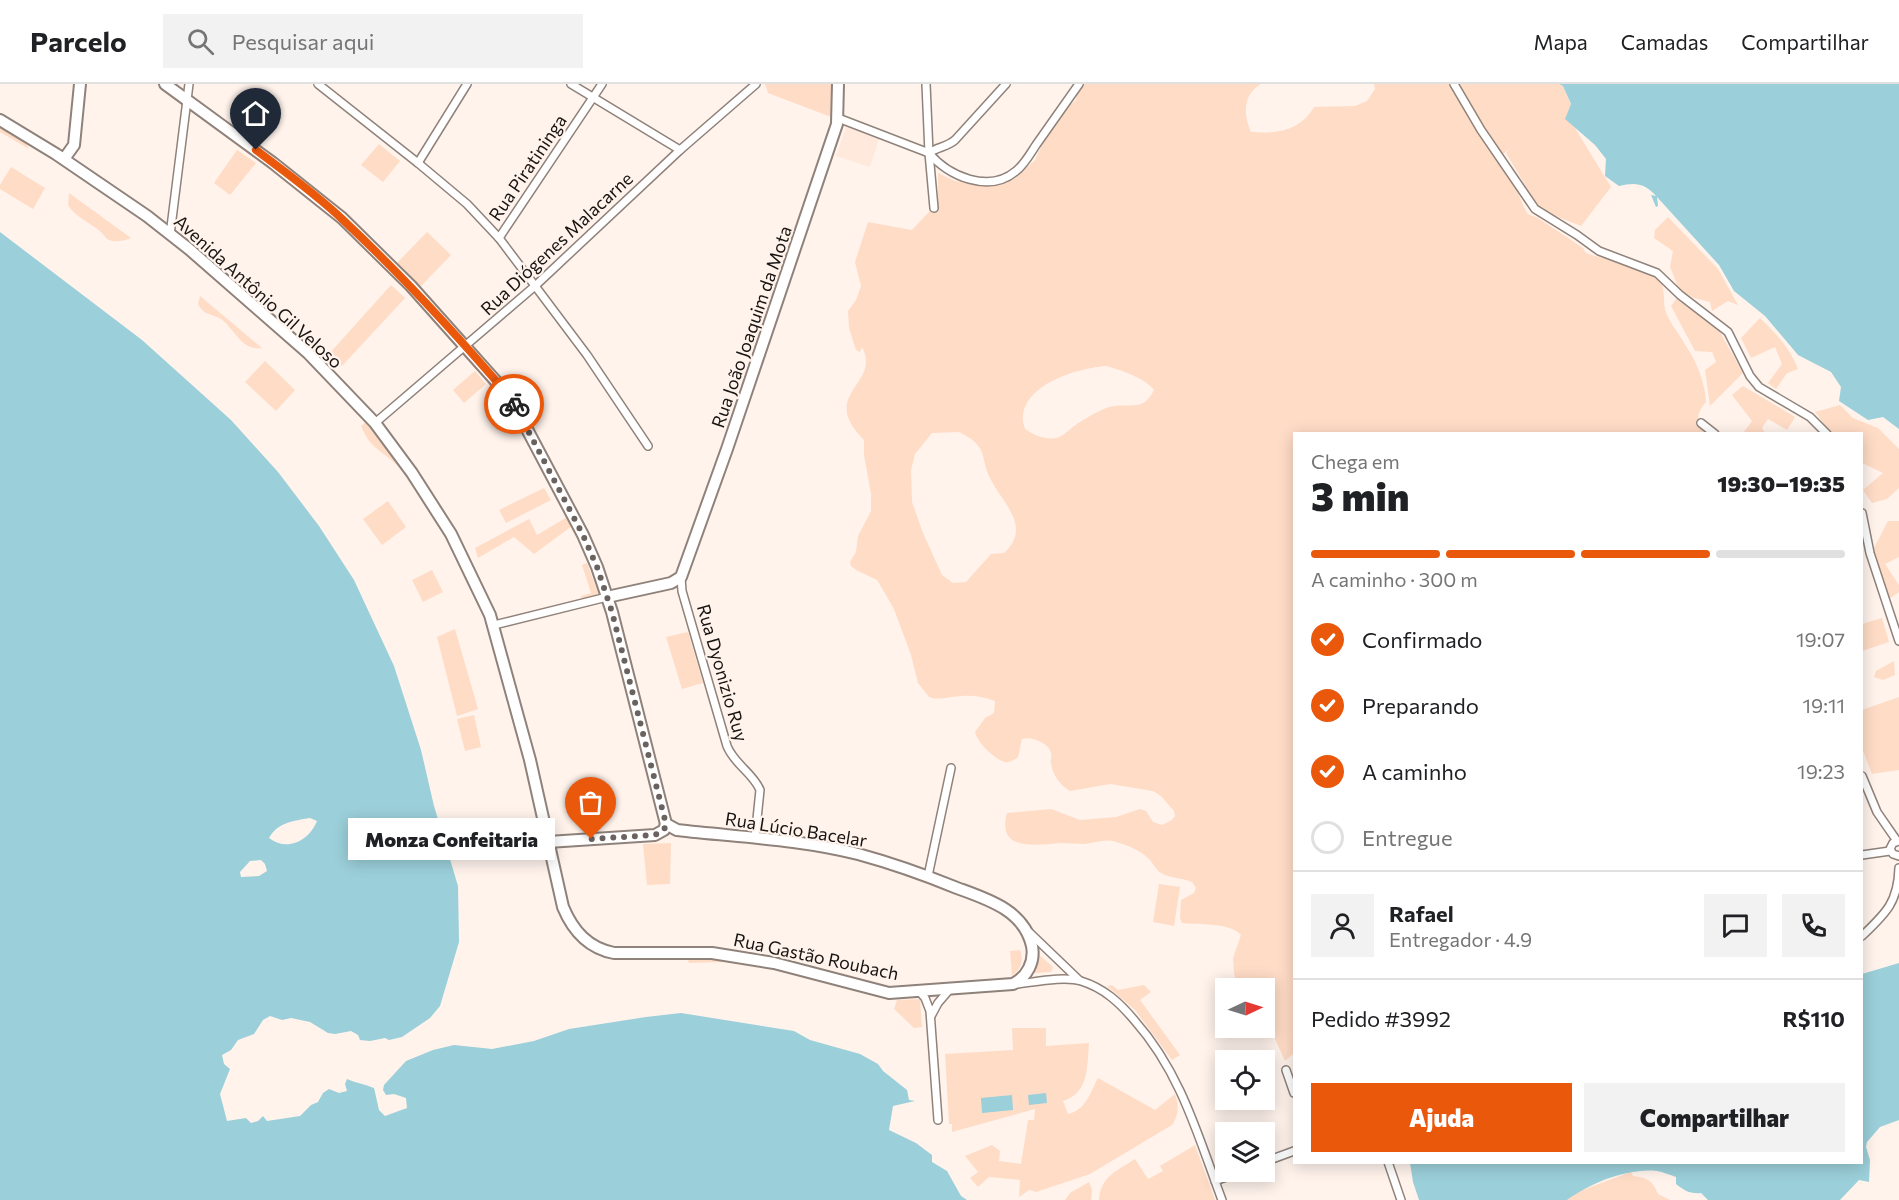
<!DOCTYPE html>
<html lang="pt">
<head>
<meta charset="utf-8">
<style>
	:root { --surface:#fff; --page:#f2f2f2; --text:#202124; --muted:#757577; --line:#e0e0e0; --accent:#ea580c }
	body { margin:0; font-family:Commissioner,sans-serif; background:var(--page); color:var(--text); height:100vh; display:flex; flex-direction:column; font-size:22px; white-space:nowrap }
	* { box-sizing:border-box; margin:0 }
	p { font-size:20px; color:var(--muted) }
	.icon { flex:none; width:33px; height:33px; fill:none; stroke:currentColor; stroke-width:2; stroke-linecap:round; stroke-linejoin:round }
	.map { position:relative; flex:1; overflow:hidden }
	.details { position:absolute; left:1293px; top:348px; width:570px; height:732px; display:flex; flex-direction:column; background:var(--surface); border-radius:0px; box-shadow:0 3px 15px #0003 }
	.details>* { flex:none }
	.needle { width:39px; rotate:86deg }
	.fabs { position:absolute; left:1215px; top:894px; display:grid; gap:12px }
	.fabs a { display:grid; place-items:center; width:60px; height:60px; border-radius:0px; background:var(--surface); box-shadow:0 3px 15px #0003; font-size:30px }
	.pin { position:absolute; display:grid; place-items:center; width:51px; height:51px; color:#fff; margin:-62px -26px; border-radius:50% 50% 50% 0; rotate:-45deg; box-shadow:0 0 6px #0007 }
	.pin .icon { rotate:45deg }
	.courier { position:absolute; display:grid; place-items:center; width:60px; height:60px; margin:-30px; border:4px solid #ea580c; border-radius:50%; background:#fff; color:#222; box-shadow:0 2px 8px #0007 }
	.bubble { position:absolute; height:42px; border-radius:0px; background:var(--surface); box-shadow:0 3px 15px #0003; font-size:20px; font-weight:800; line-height:42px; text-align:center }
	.headline em { font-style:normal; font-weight:800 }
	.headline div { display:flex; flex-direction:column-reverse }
	.headline { display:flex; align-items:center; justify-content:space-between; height:102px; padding:0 18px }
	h1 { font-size:39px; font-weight:800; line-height:45px }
	.bar { display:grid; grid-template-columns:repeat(4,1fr); gap:9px 6px; align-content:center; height:72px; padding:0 18px }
	.bar i { height:8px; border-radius:4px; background:var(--line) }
	.bar .on { background:var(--accent) }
	.bar p { grid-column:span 4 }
	.line { display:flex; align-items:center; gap:15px; padding:0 18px; border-top:2px solid var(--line) }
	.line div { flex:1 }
	.round { display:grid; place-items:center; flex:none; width:63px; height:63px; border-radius:0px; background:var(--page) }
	ol { padding:0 18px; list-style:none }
	li { display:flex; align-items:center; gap:18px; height:66px }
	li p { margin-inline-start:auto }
	li .icon { padding:6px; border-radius:50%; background:var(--accent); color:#fff; stroke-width:4 }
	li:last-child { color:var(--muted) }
	li i { width:33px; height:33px; border:3px solid var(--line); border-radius:50% }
	.button { display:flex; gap:12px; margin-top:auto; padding:12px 18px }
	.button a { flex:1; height:69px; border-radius:0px; background:var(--accent); color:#fff; font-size:24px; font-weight:800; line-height:69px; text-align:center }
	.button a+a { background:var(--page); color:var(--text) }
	header { display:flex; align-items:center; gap:36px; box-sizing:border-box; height:84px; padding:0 30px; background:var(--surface); border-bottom:2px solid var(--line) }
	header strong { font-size:28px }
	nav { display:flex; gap:33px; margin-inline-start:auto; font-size:21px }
	.search { width:420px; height:54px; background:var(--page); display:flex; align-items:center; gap:15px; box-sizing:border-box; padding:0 21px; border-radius:0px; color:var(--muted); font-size:22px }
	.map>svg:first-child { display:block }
	.built { fill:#ffe9dc }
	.green { fill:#ffdcc6; fill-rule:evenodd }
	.water { fill:#9bcfd9; fill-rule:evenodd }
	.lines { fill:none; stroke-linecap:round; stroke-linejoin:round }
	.street-casing { stroke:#8f827a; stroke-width:10 }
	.secondary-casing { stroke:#8f827a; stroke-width:14 }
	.street { stroke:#fff; stroke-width:7 }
	.secondary { stroke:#fff; stroke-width:10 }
	.done { stroke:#69625e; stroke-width:6; stroke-dasharray:0 10.8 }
	.route { stroke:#ea580c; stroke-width:8 }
	.labels { text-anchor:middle; stroke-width:4.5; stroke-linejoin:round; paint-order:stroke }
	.street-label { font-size:18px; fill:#181411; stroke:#fff3ec }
</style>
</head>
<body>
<header>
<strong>Parcelo</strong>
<div class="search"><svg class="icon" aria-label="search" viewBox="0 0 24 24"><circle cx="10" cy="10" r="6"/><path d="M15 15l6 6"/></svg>Pesquisar aqui</div>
<nav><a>Mapa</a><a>Camadas</a><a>Compartilhar</a></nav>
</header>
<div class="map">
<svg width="1899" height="1116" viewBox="0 0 1899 1116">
	<rect width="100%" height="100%" fill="#fff3ec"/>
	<path class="built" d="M847,41l32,14 -9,28 -34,-11z"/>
	<g class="green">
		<path d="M765,0h66v33l-63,-24z"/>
		<path d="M1079,0h182c-18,10 -18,31 -10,48 26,2 49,-1 63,-25l41,-1 12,-5 8,-12 -1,-5h185l4,2 8,19 -4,10 44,72 -30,39 -41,-16 -34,-57 4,-4c-22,12 -1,26 6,39 4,8 6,18 12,26l10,4 45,30 3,5c21,8 54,10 70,23 12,10 5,26 11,39 5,11 13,20 19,31 11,16 19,37 20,56 -10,12 -11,20 0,31l-412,1v619l-9,8 -10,-22 -1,-8 -9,-13 -1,-30h-26l-4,-15 -1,-15 8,-23c-11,-13 -43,-10 -59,-12l-2,-5 1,-18 13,-7 2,-5 -4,-6c-10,-4 -22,-4 -31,-9 -5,-3 -8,-10 -12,-14 -9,-9 -22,-14 -33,-17 -11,-4 -21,1 -32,2 -8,0 -16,-1 -23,-1 -24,2 -65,9 -54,-30l44,-4 29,11 36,-3 24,-8 6,2 7,11 9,3 10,-5 3,-4 -1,-5 -13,-15 -8,-5 -43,-7 -40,7c-10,-6 -18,-17 -19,-28 -1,-4 1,-7 0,-10 -2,-10 -20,-17 -29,-14l-4,18c-4,3 -8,6 -13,5 -11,-3 -28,-20 -30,-30l10,-14 9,-5 1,-12c-11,-4 -22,-6 -33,-5 -12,0 -22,5 -33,1l-11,-14 -7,-28 -17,-46 -8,-14 -9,-15 -21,-10 -5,-4 -1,-4 6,-10 2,-16 13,-25v-17l-7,-39v-15c-47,-47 18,-55 -2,-93l-2,5 -4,-2 -7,-22 -1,-17 8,-11 5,-14 -6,-24 13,-40 44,8 26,-28v-29l17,8 35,4 16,-2 9,-5 20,-18 11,-24 21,-28 9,-8zM1106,282c13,3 41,13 48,24 -11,23 -25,12 -45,17 -9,3 -21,10 -29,15 -8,4 -15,14 -24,16 -10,2 -23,-3 -31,-9 -1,-4 -3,-9 -2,-13 3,-33 56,-48 83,-50zM959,348c31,15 20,25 32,48 13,25 41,47 13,73l-13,1 -25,28 -13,1 -11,-8 -19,-42 -11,-31 -1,-32 4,-16 17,-21z"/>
		<path d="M0,40l23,13 6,12 -29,-17z"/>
		<path d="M379,60l21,17 -17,21 -22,-17z"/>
		<path d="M237,66l19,13 -26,32 -16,-12z"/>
		<path d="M11,83l34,21 -12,21 -33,-20v-4z"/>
		<path d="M69,109l62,45c-7,3 -17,5 -24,1 -2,-2 -4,-5 -6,-7 -11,-10 -25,-14 -33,-27z"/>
		<path d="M1668,133l50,52 20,36 -10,-4 -16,10 -2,-9 -16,-4 -15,-9 -9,-22 3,-16 -19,-13 1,-8z"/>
		<path d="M427,148l24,23 -31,32 -24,-23z"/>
		<path d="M391,201l14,13 -63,68 -13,-12z"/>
		<path d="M200,212l62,52c-21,3 -27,-19 -41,-29 -10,-6 -17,-3 -23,-15z"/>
		<path d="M1676,215l41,28 26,46 -33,33 -5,-36 11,-8 -4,-10 -17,-1 -24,-45z"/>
		<path d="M1760,234c16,16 30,30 38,51l-11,4 -11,16 -8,-6 14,-19 -7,-17 -24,11 -10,-20z"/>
		<path d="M265,277l30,29 -19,21 -31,-29z"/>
		<path d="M475,287l11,13 -22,19 -11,-13z"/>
		<path d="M1743,302l52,31 -8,13 -19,-11 -6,9 3,5h-22l9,-12 -20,-26z"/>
		<path d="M1840,321l13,13 25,10 21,21v39l-12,11 -15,4 -9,-13 20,-17 -21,-10v-29l-31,-1 -16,-21z"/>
		<path d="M367,337l40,51 3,13c-7,-22 -25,-27 -39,-42 -5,-5 -7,-11 -10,-17z"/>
		<path d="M544,404l7,12 -45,23 -7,-13z"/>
		<path d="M388,417l18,26 -24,18 -19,-26z"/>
		<path d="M567,433l5,9 -38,28 -20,-17 -36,21 -3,-10 54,-29 8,16z"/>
		<path d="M1888,437h11v36l-14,7 14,21v7l-10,7 -15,-51z"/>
		<path d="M587,479l12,33 -17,4 -1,-4 10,-3 -9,-28z"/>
		<path d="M432,486l11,22 -20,10 -11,-22z"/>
		<path d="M1882,534l7,24 -27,9v-27z"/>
		<path d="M455,545l23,80 -21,7 -20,-79z"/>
		<path d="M688,548l15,51 -21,6 -16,-52z"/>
		<path d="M1894,577l1,14 -12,5 -9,-3 2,-6z"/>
		<path d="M1899,613v73l-27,4 -10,-26v-38z"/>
		<path d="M474,631l7,32 -16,4 -8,-32z"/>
		<path d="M671,759l-1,41 -23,1 -4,-41z"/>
		<path d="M1159,800l21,3 -6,39 -21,-4z"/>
		<path d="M1020,866c4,11 1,19 -8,26l-2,-25z"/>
		<path d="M1037,869l15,13 1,2 -2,4 -17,1 3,-8z"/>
		<path d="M691,873h9l48,8 -22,-3 -37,1 -1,-2z"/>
		<path d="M1112,901l6,5 26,-5 7,7 -11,8 40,55 -8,5 -37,-50 -28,-24z"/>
		<path d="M920,915l2,28 -8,1 -20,-19 3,-9z"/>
		<path d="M1012,944h34v18l43,-3c-2,24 0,50 -26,58l5,13c18,-4 22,-21 30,-36l57,32 20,-16c4,11 4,21 -3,31l-82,49 -54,18 -7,-2 -10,7 1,-17 -31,-3 -11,10 -8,-9 8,-6 -13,-16 27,-11 8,6 -1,10 22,3 7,-44h6l1,-11 -83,23v-8h-3l-4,-70 68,-4z"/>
		<path d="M1195,1061l20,55h-116c1,-23 19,-30 36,-41l13,20 15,-8 -3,-5z"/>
		<path d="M1631,1088l2,4c15,2 19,4 25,18l12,6h-103l10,-8z"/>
		<path d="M1089,1098l3,8 -1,10h-26l5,-7z"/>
	</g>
	<g class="water">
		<path d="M1559,0h340v345l-16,-12 -15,3 -29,-19 2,-14 -10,-15 -33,-17 -33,-39 -31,-25 -15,-26 -62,-68 1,9 -2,1 -5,-12 5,1c-11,-13 -21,-14 -37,-10l-14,-10 1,-17 -11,-14 -30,-26 6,-15 -8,-18z"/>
		<path d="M0,148l142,108 89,80 47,52 41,54 35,54 40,86 27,84 13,56 24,80 1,56 -19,64 -10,12 -28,19 -13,3 -4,-2 -15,3 -10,-1 -2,-5 -7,-4 -16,3 -7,-1 -18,-11 -19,-4 -9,2 -12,-4 -7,4 -9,14 -16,6 -7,10 -9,5 2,9 6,5 -10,25 7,27 19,-3 5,5 7,-2 5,-5 4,5 33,-5 11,-11 7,-3 5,-9 6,-4 10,4 8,-2 -2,-7 2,-5c8,4 18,5 27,9l5,22 6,6 22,-8 -1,-10 -12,-4 -8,1 -3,-5 1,-5 22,-24 27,-11 21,-5 38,4 42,-8 35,-12 77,-12 35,-4 113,18 16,9 50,14 18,10 5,7 24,19 2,10 6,1 -22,5 -4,24 27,13 16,12v7l15,9 14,25 6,4h-967zM310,734l7,3c-8,20 -30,31 -48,17 9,-16 24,-17 41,-20zM261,776l4,4 2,7 -8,5 -18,1 -1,-5 10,-11z"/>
		<path d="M1899,879v157l-19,7 -13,15 -1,5 4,13 -1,22 -10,-2 -19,20h-132l-7,-7c-11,1 -16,-2 -25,-9v-7c-6,-2 -13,-5 -19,-6 -30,-3 -66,12 -90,29h-148l-6,-18 -3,-19 452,-1v-188z"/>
		<path d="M1046,1009l1,10 -18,2 -1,-10z"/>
		<path d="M1012,1011l1,15 -31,3 -1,-15z"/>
	</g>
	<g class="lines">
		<defs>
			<g id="street">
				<path d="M318,0l100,79 49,41 32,34 88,117 61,91"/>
				<path d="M571,0l109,66"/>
				<path d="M926,0l3,69 5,55"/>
				<path d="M1454,0l27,46 54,79 42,26 22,16 58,22 23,22 48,37 22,44 9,11 51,30 17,17"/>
				<path d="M838,34l91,35"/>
				<path d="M929,69c19,23 60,41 87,18 8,-6 14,-17 20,-26 14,-20 29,-41 43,-61"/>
				<path d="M929,69c8,-6 18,-6 26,-13l51,-56"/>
				<path d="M418,79l49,-79"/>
				<path d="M170,151l19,-151"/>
				<path d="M499,154l103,-154"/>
				<path d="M375,339l160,-137 145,-136 76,-66"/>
				<path d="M1701,339l14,11"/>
				<path d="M1862,429l8,40 29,88"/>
				<path d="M681,493l1,14 45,155c7,18 26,27 33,44l-5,48"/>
				<path d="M494,541l113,-28"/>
				<path d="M1862,692l15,36 20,29"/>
				<path d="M1899,757l-6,2 -3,6 3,5 6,2"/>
				<path d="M1862,771l28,-4"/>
				<path d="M928,792l23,-108"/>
				<path d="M1029,848l50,48"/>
				<path d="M1862,852c23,-22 36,-33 37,-68"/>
				<path d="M1017,900c18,-2 47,-8 64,-3 23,7 39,22 54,40 46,52 63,115 87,179"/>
				<path d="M919,907l6,7 5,13 8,109"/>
				<path d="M931,932l7,-13 12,-14"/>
				<path d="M1286,986l8,23"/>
				<path d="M1264,1078l30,-11"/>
				<path d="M1388,1078l13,38"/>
				<path d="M1215,1097l25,-9"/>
			</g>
			<g id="secondary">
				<path d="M165,0l108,79 69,55 69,68 99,111 73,138 14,32 15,45 54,212"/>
				<path d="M0,36l56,34 91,62 42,33 119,104 67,70 37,50 39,61 39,81 40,145 33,147c10,24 25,41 51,46h98l62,10 115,30 124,-9c14,-7 22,-22 19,-38 -8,-36 -45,-47 -75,-58 -32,-13 -66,-25 -99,-34 -59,-15 -121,-17 -181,-24l-11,-6"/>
				<path d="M64,75l10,-14 6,-61"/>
				<path d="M607,513l64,-14 10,-6 46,-128 110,-325 1,-40"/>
				<path d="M548,758l107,-7 9,-5 2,-6"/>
			</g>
		</defs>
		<use href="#street" class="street-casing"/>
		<use href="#secondary" class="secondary-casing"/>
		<use href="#street" class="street"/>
		<use href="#secondary" class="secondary"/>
	</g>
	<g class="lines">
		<path class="done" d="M514,320l69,131 14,32 15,45 54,212 -2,6 -9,5 -64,4"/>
		<path class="route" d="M256,66c29,22 60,44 86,69 60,56 115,116 168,178l4,7"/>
	</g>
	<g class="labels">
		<g class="street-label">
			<text transform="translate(528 84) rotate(-56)" y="6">Rua Piratininga</text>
			<text transform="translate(557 160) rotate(-43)" y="6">Rua Diógenes Malacarne</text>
			<text transform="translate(258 208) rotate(42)" y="6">Avenida Antônio Gil Veloso</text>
			<text transform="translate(752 243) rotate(-71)" y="6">Rua João Joaquim da Mota</text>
			<text transform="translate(722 589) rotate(74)" y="6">Rua Dyonizio Ruy</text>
			<text transform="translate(796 746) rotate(9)" y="6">Rua Lúcio Bacelar</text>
			<text transform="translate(816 873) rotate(12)" y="6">Rua Gastão Roubach</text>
		</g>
	</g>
</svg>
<div class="fabs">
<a><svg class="needle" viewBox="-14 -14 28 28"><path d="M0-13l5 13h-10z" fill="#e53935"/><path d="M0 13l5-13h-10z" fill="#757577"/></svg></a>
<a><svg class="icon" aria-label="locate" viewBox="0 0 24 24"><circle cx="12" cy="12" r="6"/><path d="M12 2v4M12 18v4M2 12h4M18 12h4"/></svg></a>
<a><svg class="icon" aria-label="layers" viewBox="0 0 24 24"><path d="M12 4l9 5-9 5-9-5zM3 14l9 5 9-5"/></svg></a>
</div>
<div class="pin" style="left:591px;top:755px;background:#ea580c"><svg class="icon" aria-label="bag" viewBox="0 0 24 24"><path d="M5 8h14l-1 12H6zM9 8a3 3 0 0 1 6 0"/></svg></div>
<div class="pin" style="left:256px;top:66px;background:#1f2937"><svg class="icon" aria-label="home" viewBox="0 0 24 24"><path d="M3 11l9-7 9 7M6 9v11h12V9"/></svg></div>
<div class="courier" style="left:514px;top:320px"><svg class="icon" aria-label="bike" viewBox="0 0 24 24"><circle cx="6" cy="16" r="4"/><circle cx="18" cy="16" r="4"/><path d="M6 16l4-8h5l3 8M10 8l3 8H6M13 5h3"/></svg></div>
<div class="bubble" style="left:348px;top:734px;width:207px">Monza Confeitaria</div>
<section class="details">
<div class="headline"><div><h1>3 min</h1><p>Chega em</p></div><em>19:30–19:35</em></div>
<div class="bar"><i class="on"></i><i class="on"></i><i class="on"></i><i></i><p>A caminho · 300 m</p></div>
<ol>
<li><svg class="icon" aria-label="check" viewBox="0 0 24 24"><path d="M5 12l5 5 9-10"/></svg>Confirmado<p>19:07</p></li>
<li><svg class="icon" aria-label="check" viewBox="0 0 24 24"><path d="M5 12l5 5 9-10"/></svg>Preparando<p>19:11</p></li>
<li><svg class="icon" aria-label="check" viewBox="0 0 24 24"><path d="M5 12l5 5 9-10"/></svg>A caminho<p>19:23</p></li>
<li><i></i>Entregue</li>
</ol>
<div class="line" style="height:108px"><a class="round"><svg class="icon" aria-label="person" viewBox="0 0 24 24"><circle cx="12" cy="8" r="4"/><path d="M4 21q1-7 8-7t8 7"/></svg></a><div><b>Rafael</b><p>Entregador · 4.9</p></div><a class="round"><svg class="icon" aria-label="chat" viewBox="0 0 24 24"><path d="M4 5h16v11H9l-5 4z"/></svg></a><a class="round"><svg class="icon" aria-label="phone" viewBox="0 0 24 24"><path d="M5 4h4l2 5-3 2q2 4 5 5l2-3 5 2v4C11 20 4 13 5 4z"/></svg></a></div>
<div class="line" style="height:78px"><div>Pedido #3992</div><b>R$110</b></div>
<div class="button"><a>Ajuda</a><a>Compartilhar</a></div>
</section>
</div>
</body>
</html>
